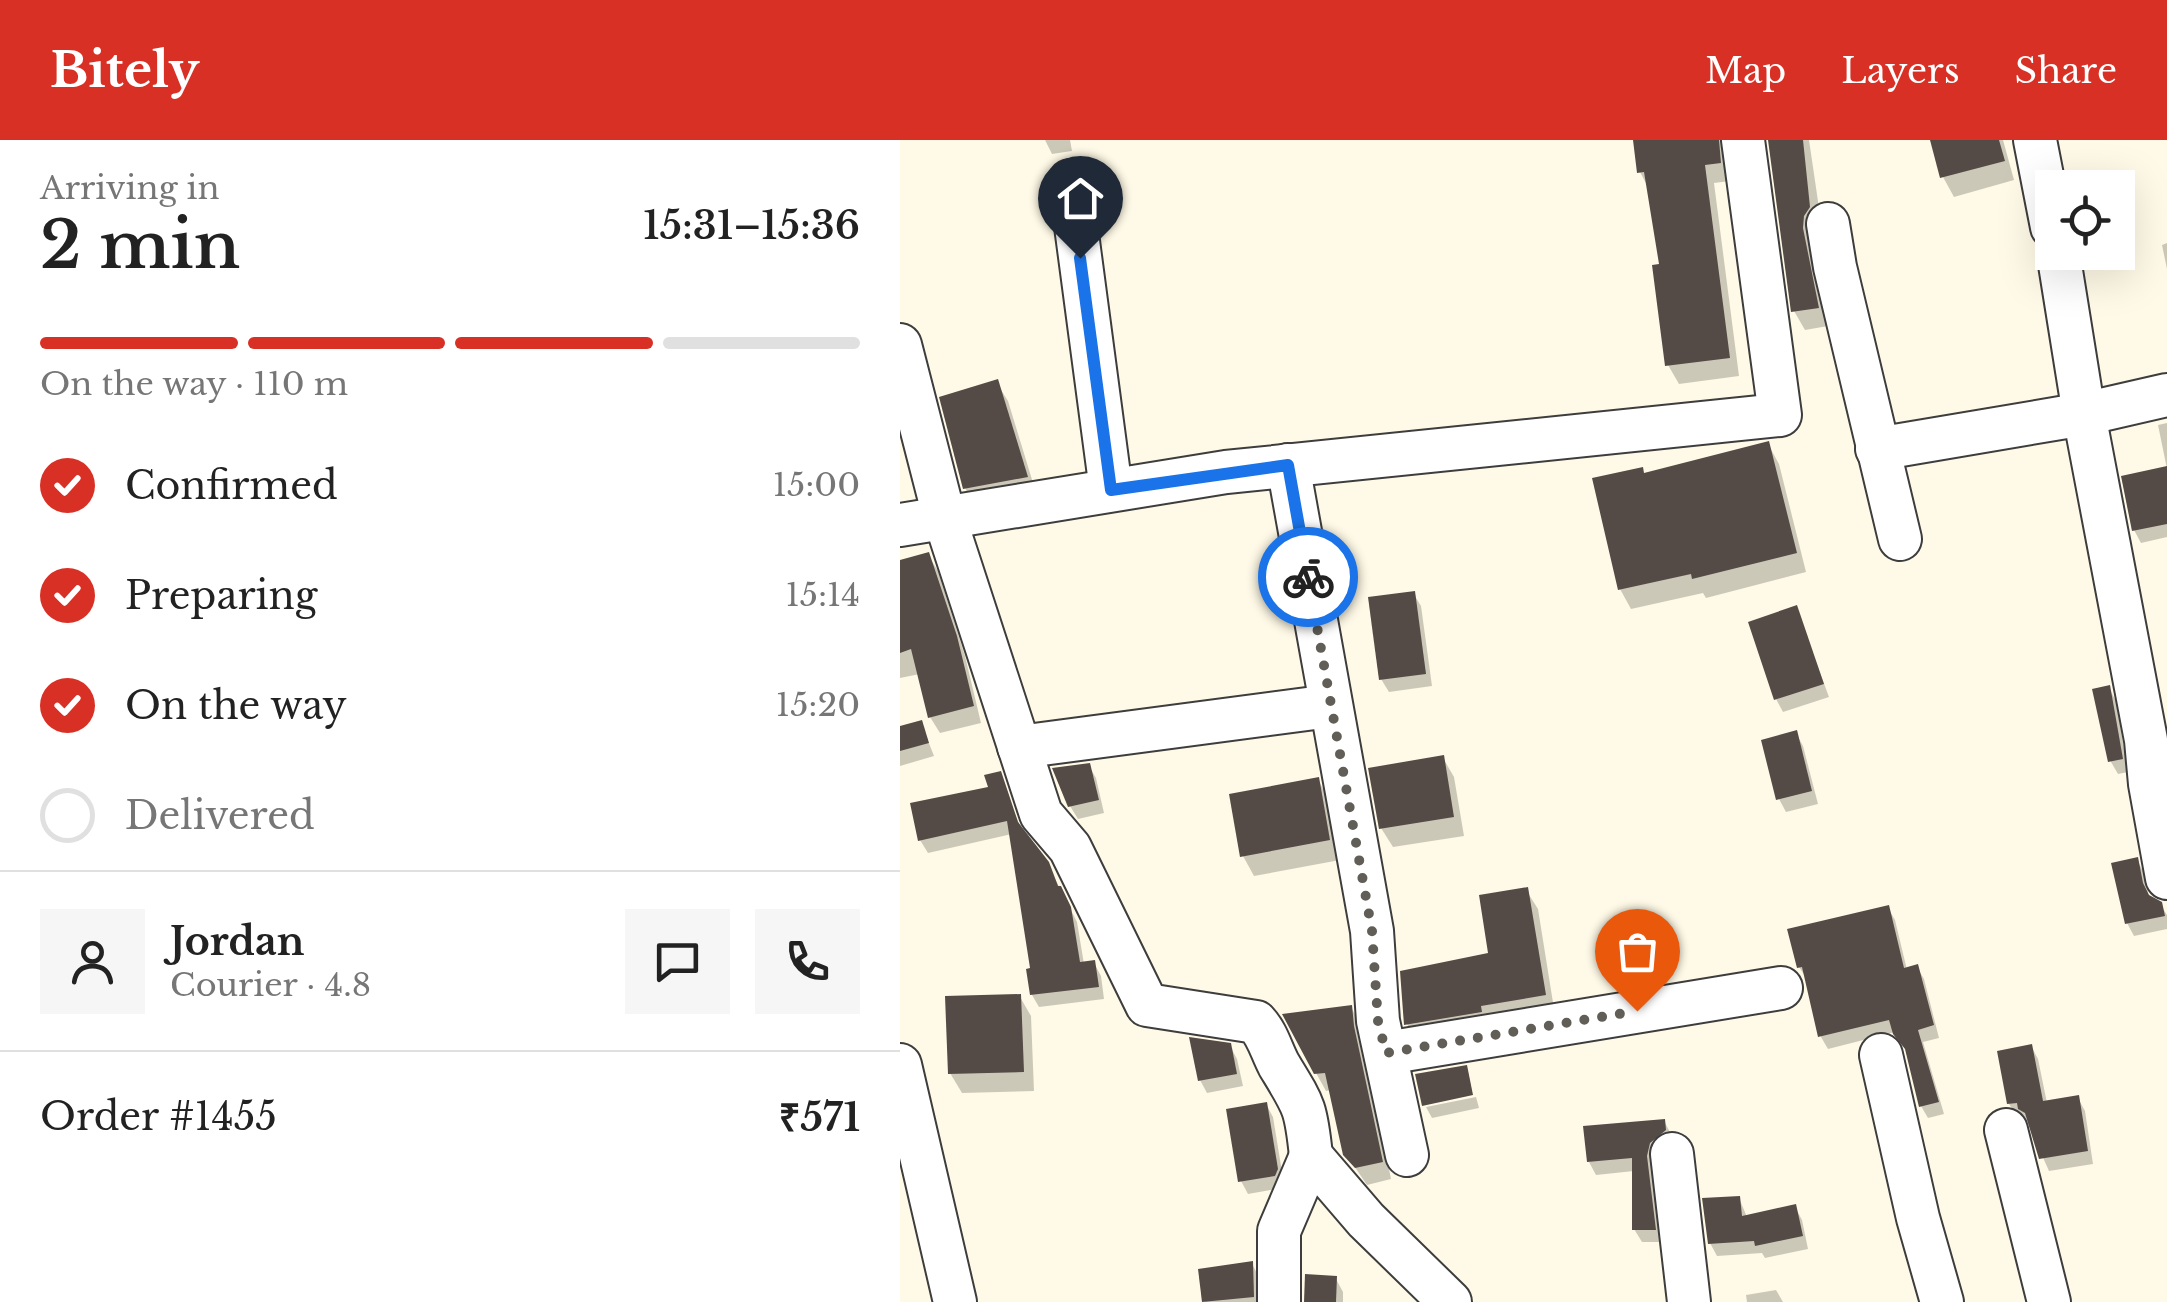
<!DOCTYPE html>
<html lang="en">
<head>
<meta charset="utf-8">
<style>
	:root { --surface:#fff; --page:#f6f6f6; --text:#222; --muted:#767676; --line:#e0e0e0; --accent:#d93025 }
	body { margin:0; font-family:"Libre Baskerville",serif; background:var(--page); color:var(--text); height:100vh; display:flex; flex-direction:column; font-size:38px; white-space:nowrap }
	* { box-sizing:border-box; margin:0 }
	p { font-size:32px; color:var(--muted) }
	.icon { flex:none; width:55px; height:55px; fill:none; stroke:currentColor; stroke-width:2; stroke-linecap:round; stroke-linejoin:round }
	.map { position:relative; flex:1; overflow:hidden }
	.side { display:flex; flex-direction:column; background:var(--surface); width:900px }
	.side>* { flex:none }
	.fabs { position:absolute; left:1135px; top:30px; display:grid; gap:20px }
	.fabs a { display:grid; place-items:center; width:100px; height:100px; border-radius:0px; background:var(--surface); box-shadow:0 10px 40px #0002; font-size:50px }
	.pin { position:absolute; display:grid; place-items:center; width:85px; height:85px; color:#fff; margin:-102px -42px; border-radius:50% 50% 50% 0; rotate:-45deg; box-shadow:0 0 10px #0007 }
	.pin .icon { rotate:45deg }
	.courier { position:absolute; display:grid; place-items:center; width:100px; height:100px; margin:-50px; border:8px solid #1a73e8; border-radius:50%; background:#fff; color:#222; box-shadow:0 2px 12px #0007 }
	.headline em { font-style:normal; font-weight:600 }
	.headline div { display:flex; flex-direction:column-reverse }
	.headline { display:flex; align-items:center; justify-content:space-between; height:170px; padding:0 40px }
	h1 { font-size:65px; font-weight:600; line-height:75px }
	.bar { display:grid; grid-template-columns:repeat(4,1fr); gap:15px 10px; align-content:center; height:120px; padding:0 40px }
	.bar i { height:12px; border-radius:8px; background:var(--line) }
	.bar .active { background:var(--accent) }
	.bar p { grid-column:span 4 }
	.line { display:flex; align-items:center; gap:25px; padding:0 40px; border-top:2px solid var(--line) }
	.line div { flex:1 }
	.round { display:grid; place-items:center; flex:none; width:105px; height:105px; border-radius:0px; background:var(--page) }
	ol { padding:0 40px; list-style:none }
	li { display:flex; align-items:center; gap:30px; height:110px }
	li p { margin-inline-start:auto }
	li .icon { padding:10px; border-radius:50%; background:var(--accent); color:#fff; stroke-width:4 }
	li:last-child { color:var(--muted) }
	li i { width:55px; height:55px; border:5px solid var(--line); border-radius:50% }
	header { display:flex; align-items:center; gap:60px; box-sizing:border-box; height:140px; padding:0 50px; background:var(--accent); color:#fff }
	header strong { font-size:48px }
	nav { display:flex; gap:55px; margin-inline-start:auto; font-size:35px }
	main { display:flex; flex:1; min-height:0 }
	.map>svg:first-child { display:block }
	.shadow { fill:#0003 }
	.building { fill:#544b46 }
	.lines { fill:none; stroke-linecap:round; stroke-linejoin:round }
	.minor-casing { stroke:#3d3d3d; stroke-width:46 }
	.minor { stroke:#fff; stroke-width:42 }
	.done { stroke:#605e57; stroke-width:10; stroke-dasharray:0 18 }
	.route { stroke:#1a73e8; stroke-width:12 }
</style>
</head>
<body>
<header>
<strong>Bitely</strong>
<nav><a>Map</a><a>Layers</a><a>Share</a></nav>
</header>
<main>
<section class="side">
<div class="headline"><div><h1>2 min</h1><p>Arriving in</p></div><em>15:31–15:36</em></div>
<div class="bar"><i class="active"></i><i class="active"></i><i class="active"></i><i></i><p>On the way · 110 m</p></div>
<ol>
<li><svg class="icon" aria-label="check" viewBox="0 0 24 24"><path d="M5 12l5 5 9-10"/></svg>Confirmed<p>15:00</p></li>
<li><svg class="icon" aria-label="check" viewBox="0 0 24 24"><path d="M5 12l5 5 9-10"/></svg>Preparing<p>15:14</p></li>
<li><svg class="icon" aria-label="check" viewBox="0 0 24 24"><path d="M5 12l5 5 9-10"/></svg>On the way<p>15:20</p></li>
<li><i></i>Delivered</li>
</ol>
<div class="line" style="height:180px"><a class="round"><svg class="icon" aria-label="person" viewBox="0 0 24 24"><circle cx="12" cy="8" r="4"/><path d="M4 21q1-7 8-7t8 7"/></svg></a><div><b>Jordan</b><p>Courier · 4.8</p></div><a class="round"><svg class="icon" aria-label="chat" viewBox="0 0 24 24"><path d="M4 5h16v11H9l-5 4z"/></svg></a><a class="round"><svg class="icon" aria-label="phone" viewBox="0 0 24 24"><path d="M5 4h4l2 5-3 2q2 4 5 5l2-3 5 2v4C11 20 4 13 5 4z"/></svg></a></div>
<div class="line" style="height:130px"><div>Order #1455</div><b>₹571</b></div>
</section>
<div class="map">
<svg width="1267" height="1162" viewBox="0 0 1267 1162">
	<rect width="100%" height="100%" fill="#fffae7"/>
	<g class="shadow">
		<path d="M170,0l2,11 -20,3 -7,-14z"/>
		<path d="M736,0h101l-7,41 -16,2 25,193 -60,8 -11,-19 -6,-99 -13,-77 -9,-17z"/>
		<path d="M871,0h38l10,68 9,118 -23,4 -11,-19z"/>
		<path d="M1033,0h70l11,40 -60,17 -11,-20z"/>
		<path d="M1267,103v26l-5,-24z"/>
		<path d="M96,242l12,19 29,95 -60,12 -12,-20z"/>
		<path d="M1267,283v114l-26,6 -7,-13 33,-61 -9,-44z"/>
		<path d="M868,304l11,20 27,108 -100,26 -3,-5 -72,16 -11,-20 25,-114z"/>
		<path d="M28,415l10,16 27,85 16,67 -41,10 -10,-16 -10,-43 -20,4v-115z"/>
		<path d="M513,453l8,13 11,80 -43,6 -8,-13z"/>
		<path d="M896,468l33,89 -46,15 -7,-13 -25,-76z"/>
		<path d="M1209,548l7,13 12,71 -10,2 -7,-12 -16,-71z"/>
		<path d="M21,583l13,33 -34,10v-37z"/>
		<path d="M896,593l7,13 15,58 -32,8 -7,-13z"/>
		<path d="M543,618l11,19 10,59 -71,11 -12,-19z"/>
		<path d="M189,626l7,12 8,35 -26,6 -8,-13z"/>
		<path d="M99,634l23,57 25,32 30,59 7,42 10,-1 7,13 3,23 -65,8 -7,-12v-25l-20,-136 -84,19 -8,-13 71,-51z"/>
		<path d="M418,640l11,19 11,61 -86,16 -11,-20z"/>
		<path d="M1237,720l7,13 5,25 11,6 7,11v14l-33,7 -7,-13z"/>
		<path d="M626,750l12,19 17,106 -137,28 -11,-19 84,-69z"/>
		<path d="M988,768l7,12 12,50 10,-3 7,12 15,59 -16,4 21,72 -16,4 -7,-12 -12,-52 -14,-22 -67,17 -7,-12 -14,-58 -8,-12z"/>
		<path d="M120,857l11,19 3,75 -72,2 -12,-20z"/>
		<path d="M451,867l9,17 31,155 -24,6 -21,-31 -15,-64 -5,1 -10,-18z"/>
		<path d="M330,906l7,13 6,27 -36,7 -7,-13z"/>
		<path d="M1131,906l7,13 9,44 31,-5 7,13 8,53 -44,7 -25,-56 -7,1 -8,-12z"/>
		<path d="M576,957l3,11 -47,10 -6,-11z"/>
		<path d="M366,964l7,13 11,67 -2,4 -34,6 -7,-13z"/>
		<path d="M764,981l7,13 -10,108h-19l-8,-13v-58l-38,4 -7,-13z"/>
		<path d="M839,1058l8,19 48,-10 7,13 6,29 -43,9 -3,-5 -45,3 -7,-13z"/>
		<path d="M352,1124l7,13 1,25h-55l-4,-31z"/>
		<path d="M436,1139l7,13v10h-38z"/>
		<path d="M876,1150l7,12h-36l-1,-7z"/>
	</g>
	<g class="building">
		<path d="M733,0h86l2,23 -16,2 25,193 -65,8 -13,-101 7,-1 -15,-92 -7,1z"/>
		<path d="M868,0h35l7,67 -6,9 -1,12 16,80 -28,4z"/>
		<path d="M1030,0h69l6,21 -65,17z"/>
		<path d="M98,239l30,98 -65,12 -24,-92z"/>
		<path d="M869,301l28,112 -105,26 -1,-5 -73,16 -26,-112 51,-11 1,6z"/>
		<path d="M1267,326v58l-35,7 -11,-55z"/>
		<path d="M29,412l28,84 17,70 -46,12 -17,-69 -11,4v-93z"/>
		<path d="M515,451l11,83 -47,6 -11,-83z"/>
		<path d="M897,465l27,79 -50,16 -26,-78z"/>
		<path d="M1210,545l13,74 -15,3 -16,-73z"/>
		<path d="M22,580l7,23 -29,8v-25z"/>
		<path d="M897,590l15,61 -36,9 -15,-60z"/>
		<path d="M544,615l10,62 -75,12 -11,-61z"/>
		<path d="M190,623l9,37 -31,7 -16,-39z"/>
		<path d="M101,631l17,51 31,40 9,24h3l10,21 9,55 15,-2 4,27 -69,8 -4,-26 4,-1 -23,-147 -89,20 -8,-38 78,-16 -4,-12z"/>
		<path d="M419,637l11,63 -90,17 -11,-63z"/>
		<path d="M1238,717l5,26 6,12 13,7 3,14 -40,8 -14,-61z"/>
		<path d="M628,747l18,108 -65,11 1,6 -78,13 -4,-54 88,-18 -9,-58z"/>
		<path d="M989,765l15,63 14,-4 16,61 -16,5 21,72 -20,5 -14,-58 -12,-15 -4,-14 -71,17 -16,-70 -5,1 -10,-39z"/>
		<path d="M121,854l3,78 -76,2 -3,-78z"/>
		<path d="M452,865l2,21 29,136 -28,6 -12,-13 -18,-82 -11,1 -32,-60z"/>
		<path d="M289,897l42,6 6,31 -39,7z"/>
		<path d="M1132,904l11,57 36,-6 9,56 -49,8 -14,-46 -7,-4 -1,-6 -10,1 -10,-53z"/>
		<path d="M567,925l6,30 -51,11 -7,-32z"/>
		<path d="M367,962l11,67 -3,7 -37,6 -12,-73z"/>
		<path d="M765,979l1,11 -16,13 -3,13 9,74h-24v-72l-45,4 -4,-36z"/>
		<path d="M840,1056l2,20 54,-12 7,32 -48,10 -1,-5 -46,3 -6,-46z"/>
		<path d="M353,1121l1,36 -52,5 -4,-33z"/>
		<path d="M405,1134l32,2 -1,26h-32z"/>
	</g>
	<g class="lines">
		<defs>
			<g id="minor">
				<path d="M1135,0l17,87"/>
				<path d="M170,41l41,309"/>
				<path d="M928,84l7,43 65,272"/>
				<path d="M1158,112l26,162 62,326 4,44 17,94"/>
				<path d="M0,205l44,171 97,298 29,34 77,157 109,17c12,13 15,28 23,43 25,41 27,42 32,91"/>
				<path d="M977,309l207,-35 83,-19"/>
				<path d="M388,325l84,466 6,90 29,134"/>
				<path d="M0,385l326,-53 554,-57 -37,-275"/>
				<path d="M119,607l311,-41"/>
				<path d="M486,913l395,-65"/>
				<path d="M981,915l37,163 24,84"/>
				<path d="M0,925l55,237"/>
				<path d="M1106,990l43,172"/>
				<path d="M772,1014l17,148"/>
				<path d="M379,1162v-71l32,-75 55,64 84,82"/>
			</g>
		</defs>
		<use href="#minor" class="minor-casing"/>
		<use href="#minor" class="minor"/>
	</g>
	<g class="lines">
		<path class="done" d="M408,437l64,354 6,90 8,32 251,-42"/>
		<path class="route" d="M180,118l31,232 177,-25 20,112"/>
	</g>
</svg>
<div class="fabs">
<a><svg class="icon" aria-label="locate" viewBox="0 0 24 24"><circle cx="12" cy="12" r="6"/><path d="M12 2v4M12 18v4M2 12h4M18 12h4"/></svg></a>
</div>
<div class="pin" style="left:737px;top:871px;background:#ea580c"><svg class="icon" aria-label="bag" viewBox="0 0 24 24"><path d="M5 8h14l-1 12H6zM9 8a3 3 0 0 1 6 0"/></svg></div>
<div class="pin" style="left:180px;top:118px;background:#1f2937"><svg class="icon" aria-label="home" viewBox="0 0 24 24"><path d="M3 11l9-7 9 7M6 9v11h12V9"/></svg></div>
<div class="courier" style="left:408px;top:437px"><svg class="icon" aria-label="bike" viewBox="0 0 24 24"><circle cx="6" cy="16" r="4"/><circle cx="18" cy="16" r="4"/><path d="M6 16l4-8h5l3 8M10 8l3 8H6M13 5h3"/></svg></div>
</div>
</main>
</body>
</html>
